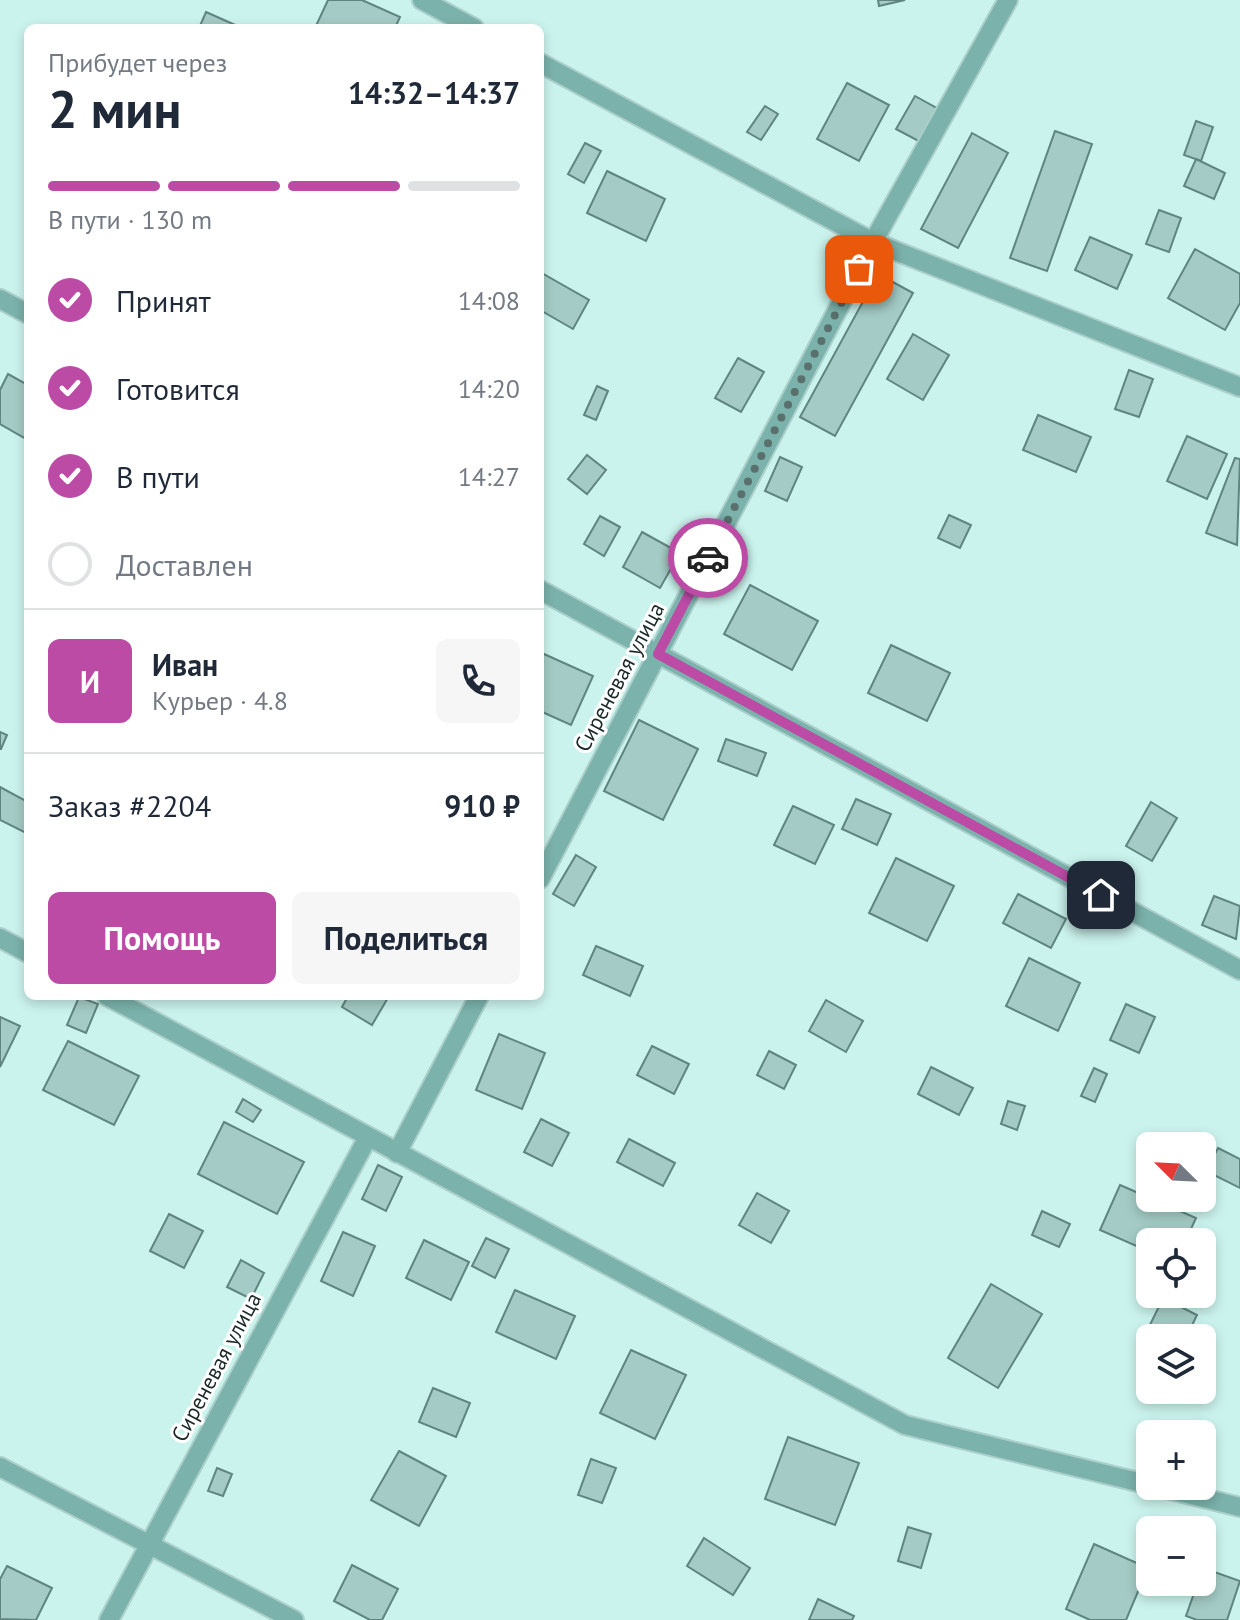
<!DOCTYPE html>
<html lang="ru">
<head>
<meta charset="utf-8">
<style>
	:root { --surface:#fff; --page:#f6f6f7; --text:#1f2937; --muted:#747a83; --line:#e0e1e3; --accent:#bc4ba6 }
	body { margin:0; font-family:"PT Sans",sans-serif; background:var(--page); color:var(--text); height:100vh; display:flex; flex-direction:column; font-size:30px; white-space:nowrap }
	* { box-sizing:border-box; margin:0 }
	p { font-size:26px; color:var(--muted) }
	.icon { flex:none; width:44px; height:44px; fill:none; stroke:currentColor; stroke-width:2; stroke-linecap:round; stroke-linejoin:round }
	.map { position:relative; flex:1; overflow:hidden }
	.side { position:absolute; left:24px; top:24px; width:520px; height:976px; display:flex; flex-direction:column; background:var(--surface); border-radius:12px; box-shadow:0 4px 12px #0003 }
	.side>* { flex:none }
	.needle { width:52px; rotate:294deg }
	.controls { position:absolute; left:1136px; top:1132px; display:grid; gap:16px }
	.controls a { display:grid; place-items:center; width:80px; height:80px; border-radius:12px; background:var(--surface); box-shadow:0 4px 12px #0003; font-size:40px }
	.pin { position:absolute; display:grid; place-items:center; width:68px; height:68px; color:#fff; margin:-34px; border-radius:16px; box-shadow:0 4px 12px #0006 }
	.courier { position:absolute; display:grid; place-items:center; width:80px; height:80px; margin:-40px; border:6px solid #bc4ba6; border-radius:50%; background:#fff; color:#222; box-shadow:0 2px 10px #0007 }
	.overview em { font-style:normal; font-weight:700 }
	.overview div { display:flex; flex-direction:column-reverse }
	.overview { display:flex; align-items:center; justify-content:space-between; height:136px; padding:0 24px }
	h1 { font-size:52px; font-weight:700; line-height:60px }
	.bar { display:grid; grid-template-columns:repeat(4,1fr); gap:12px 8px; align-content:center; height:96px; padding:0 24px }
	.bar i { height:10px; border-radius:6px; background:var(--line) }
	.bar .on { background:var(--accent) }
	.bar p { grid-column:span 4 }
	.line { display:flex; align-items:center; gap:20px; padding:0 24px; border-top:2px solid var(--line) }
	.line div { flex:1 }
	.round { display:grid; place-items:center; flex:none; width:84px; height:84px; border-radius:12px; background:var(--page) }
	ol { padding:0 24px; list-style:none }
	li { display:flex; align-items:center; gap:24px; height:88px }
	li p { margin-inline-start:auto }
	li .icon { padding:8px; border-radius:50%; background:var(--accent); color:#fff; stroke-width:4 }
	li:last-child { color:var(--muted) }
	li i { width:44px; height:44px; border:4px solid var(--line); border-radius:50% }
	.button { display:flex; gap:16px; margin-top:auto; padding:16px 24px }
	.button a { flex:1; height:92px; border-radius:12px; background:var(--accent); color:#fff; font-size:32px; font-weight:700; line-height:92px; text-align:center }
	.button a+a { background:var(--page); color:var(--text) }
	.map>svg:first-child { display:block }
	.building { fill:#a4cbc5; stroke:#608580; stroke-width:2 }
	.lines { fill:none; stroke-linecap:round; stroke-linejoin:round }
	.lane-casing { stroke:#abcfca; stroke-width:22 }
	.lane { stroke:#7bb2ab; stroke-width:18 }
	.done { stroke:#59706d; stroke-width:8; stroke-dasharray:0 14.4 }
	.route { stroke:#bc4ba6; stroke-width:10 }
	.labels { text-anchor:middle; stroke-width:6; stroke-linejoin:round; paint-order:stroke }
	.street-label { font-size:22px; fill:#1b2a28; stroke:#fff }
</style>
</head>
<body>
<div class="map">
<svg width="1240" height="1620" viewBox="0 0 1240 1620">
	<rect width="100%" height="100%" fill="#cbf3ed"/>
	<g class="building">
		<path d="M328,0h34l38,17 -5,11h-80z"/>
		<path d="M878,0h27l-26,6z"/>
		<path d="M206,12l36,16h-43z"/>
		<path d="M847,83l42,22 -30,56 -42,-22z"/>
		<path d="M915,96l27,15 -18,33 -28,-15z"/>
		<path d="M765,106l13,8 -17,26 -14,-8z"/>
		<path d="M1196,121l17,6 -12,34 -17,-6z"/>
		<path d="M1055,131l37,13 -45,127 -37,-13z"/>
		<path d="M972,133l36,20 -50,95 -37,-19z"/>
		<path d="M585,143l16,8 -17,32 -16,-9z"/>
		<path d="M1196,159l29,14 -11,26 -30,-13z"/>
		<path d="M607,171l58,28 -19,42 -59,-28z"/>
		<path d="M1159,210l22,8 -12,34 -23,-8z"/>
		<path d="M1090,237l42,18 -15,34 -42,-19z"/>
		<path d="M1195,249l45,25v29l-15,27 -57,-32z"/>
		<path d="M540,272l49,28 -16,29 -33,-19z"/>
		<path d="M878,274l35,19 -78,143 -35,-19z"/>
		<path d="M913,334l36,21 -26,45 -36,-21z"/>
		<path d="M738,358l26,14 -23,40 -26,-14z"/>
		<path d="M1129,370l24,9 -14,38 -24,-8z"/>
		<path d="M8,374l20,11v55l-28,-16v-34z"/>
		<path d="M597,386l11,5 -12,29 -12,-5z"/>
		<path d="M1038,415l53,22 -15,35 -53,-22z"/>
		<path d="M1187,436l40,18 -20,45 -40,-18z"/>
		<path d="M587,455l19,15 -19,24 -19,-15z"/>
		<path d="M780,457l22,10 -15,34 -22,-10z"/>
		<path d="M1235,458l5,1 -3,86 -31,-12z"/>
		<path d="M949,515l22,10 -11,23 -22,-10z"/>
		<path d="M600,516l20,11 -16,29 -20,-12z"/>
		<path d="M642,532l38,21 -20,35 -37,-21z"/>
		<path d="M750,585l68,36 -26,49 -68,-36z"/>
		<path d="M891,645l59,28 -23,48 -59,-28z"/>
		<path d="M544,654l49,22 -22,49 -31,-14v-47z"/>
		<path d="M639,720l59,29 -35,71 -59,-29z"/>
		<path d="M0,732l7,3 -6,14h-1z"/>
		<path d="M726,739l40,14 -9,23 -39,-15z"/>
		<path d="M0,787l28,15v32l-28,-14z"/>
		<path d="M856,799l35,15 -14,31 -35,-16z"/>
		<path d="M1151,802l26,16 -25,43 -26,-15z"/>
		<path d="M793,806l41,19 -19,39 -41,-19z"/>
		<path d="M576,855l20,12 -22,39 -21,-12z"/>
		<path d="M896,858l58,28 -27,55 -58,-28z"/>
		<path d="M1018,894l48,25 -15,29 -48,-25z"/>
		<path d="M1214,896l26,10 -4,33 -34,-14z"/>
		<path d="M596,946l47,20 -13,30 -47,-21z"/>
		<path d="M1029,958l51,25 -22,48 -52,-25z"/>
		<path d="M348,996h41l-17,29 -30,-18z"/>
		<path d="M79,997l19,7 -12,29 -19,-8z"/>
		<path d="M826,1000l37,21 -17,31 -37,-21z"/>
		<path d="M1126,1004l29,13 -16,36 -29,-13z"/>
		<path d="M0,1017l20,9 -20,41z"/>
		<path d="M499,1034l46,19 -23,56 -46,-19z"/>
		<path d="M68,1041l71,35 -25,49 -71,-35z"/>
		<path d="M652,1046l37,18 -15,30 -37,-19z"/>
		<path d="M769,1051l27,14 -12,24 -27,-14z"/>
		<path d="M931,1067l42,21 -14,27 -41,-21z"/>
		<path d="M1094,1068l13,6 -12,28 -14,-6z"/>
		<path d="M243,1099l18,11 -8,12 -17,-10z"/>
		<path d="M1008,1101l17,5 -8,24 -16,-6z"/>
		<path d="M541,1119l28,14 -17,33 -28,-14z"/>
		<path d="M224,1122l80,40 -27,52 -79,-40z"/>
		<path d="M629,1139l46,24 -12,23 -46,-24z"/>
		<path d="M1218,1148l22,11v29l-34,-17z"/>
		<path d="M378,1165l24,12 -16,34 -24,-12z"/>
		<path d="M1120,1185l76,33 -11,24h-35v10l-50,-22z"/>
		<path d="M757,1193l32,18 -18,32 -32,-18z"/>
		<path d="M1042,1211l28,13 -11,23 -27,-12z"/>
		<path d="M169,1214l34,17 -19,37 -34,-17z"/>
		<path d="M343,1232l32,14 -22,50 -32,-15z"/>
		<path d="M486,1238l23,11 -14,29 -23,-12z"/>
		<path d="M424,1240l45,22 -18,38 -45,-22z"/>
		<path d="M241,1260l23,13 -13,26 -24,-12z"/>
		<path d="M991,1284l51,30 -44,74 -50,-30z"/>
		<path d="M515,1290l60,26 -19,43 -60,-27z"/>
		<path d="M1163,1298l34,17 -11,23h-30l-10,-5z"/>
		<path d="M631,1350l55,25 -31,64 -55,-26z"/>
		<path d="M433,1388l37,15 -14,34 -37,-15z"/>
		<path d="M788,1437l71,26 -24,62 -70,-26z"/>
		<path d="M399,1451l47,25 -27,50 -48,-26z"/>
		<path d="M591,1459l25,9 -14,35 -24,-8z"/>
		<path d="M217,1468l15,6 -9,22 -15,-5z"/>
		<path d="M908,1527l23,7 -10,34 -23,-7z"/>
		<path d="M704,1538l46,30 -17,27 -46,-29z"/>
		<path d="M1094,1544l54,24 -22,52h-36l-24,-11z"/>
		<path d="M352,1565l46,24 -16,31h-12l-36,-19z"/>
		<path d="M7,1566l45,22 -16,32 -36,-1v-40z"/>
		<path d="M1203,1568l37,13 -13,39h-30l-11,-4 12,-34h4z"/>
		<path d="M818,1599l36,17 -2,4h-43z"/>
	</g>
	<g class="lines">
		<defs>
			<g id="lane">
				<path d="M422,0l52,28"/>
				<path d="M540,63l333,179 367,145"/>
				<path d="M0,299l28,15"/>
				<path d="M540,590l700,380"/>
				<path d="M540,879l333,-637 135,-242"/>
				<path d="M0,938l28,15"/>
				<path d="M107,996l798,429 245,60"/>
				<path d="M397,1153l82,-157"/>
				<path d="M0,1467l294,153"/>
				<path d="M1155,1486l85,21"/>
				<path d="M109,1620l259,-483"/>
			</g>
		</defs>
		<use href="#lane" class="lane-casing"/>
		<use href="#lane" class="lane"/>
	</g>
	<g class="lines">
		<path class="done" d="M708,558l151,-289"/>
		<path class="route" d="M708,558l-50,96 443,241"/>
	</g>
	<g class="labels">
		<g class="street-label">
			<text transform="translate(619 677) rotate(-62)" y="8">Сиреневая улица</text>
			<text transform="translate(216 1367) rotate(-62)" y="8">Сиреневая улица</text>
		</g>
	</g>
</svg>
<div class="controls">
<a><svg class="needle" viewBox="-14 -14 28 28"><path d="M0-13l5 13h-10z" fill="#e53935"/><path d="M0 13l5-13h-10z" fill="#747a83"/></svg></a>
<a><svg class="icon" aria-label="locate" viewBox="0 0 24 24"><circle cx="12" cy="12" r="6"/><path d="M12 2v4M12 18v4M2 12h4M18 12h4"/></svg></a>
<a><svg class="icon" aria-label="layers" viewBox="0 0 24 24"><path d="M12 4l9 5-9 5-9-5zM3 14l9 5 9-5"/></svg></a>
<a>+</a>
<a>−</a>
</div>
<div class="pin" style="left:859px;top:269px;background:#ea580c"><svg class="icon" aria-label="bag" viewBox="0 0 24 24"><path d="M5 8h14l-1 12H6zM9 8a3 3 0 0 1 6 0"/></svg></div>
<div class="pin" style="left:1101px;top:895px;background:#1f2937"><svg class="icon" aria-label="home" viewBox="0 0 24 24"><path d="M3 11l9-7 9 7M6 9v11h12V9"/></svg></div>
<div class="courier" style="left:708px;top:558px"><svg class="icon" aria-label="car" viewBox="0 0 24 24"><path d="M5 17H2v-5l4-1 3-4h7l3 4 3 1v5h-3M9 17h6M6 11h13"/><circle cx="7" cy="17" r="2"/><circle cx="17" cy="17" r="2"/></svg></div>
<section class="side">
<div class="overview"><div><h1>2 мин</h1><p>Прибудет через</p></div><em>14:32–14:37</em></div>
<div class="bar"><i class="on"></i><i class="on"></i><i class="on"></i><i></i><p>В пути · 130 m</p></div>
<ol>
<li><svg class="icon" aria-label="check" viewBox="0 0 24 24"><path d="M5 12l5 5 9-10"/></svg>Принят<p>14:08</p></li>
<li><svg class="icon" aria-label="check" viewBox="0 0 24 24"><path d="M5 12l5 5 9-10"/></svg>Готовится<p>14:20</p></li>
<li><svg class="icon" aria-label="check" viewBox="0 0 24 24"><path d="M5 12l5 5 9-10"/></svg>В пути<p>14:27</p></li>
<li><i></i>Доставлен</li>
</ol>
<div class="line" style="height:144px"><b class="round" style="background:var(--accent);color:#fff">И</b><div><b>Иван</b><p>Курьер · 4.8</p></div><a class="round"><svg class="icon" aria-label="phone" viewBox="0 0 24 24"><path d="M5 4h4l2 5-3 2q2 4 5 5l2-3 5 2v4C11 20 4 13 5 4z"/></svg></a></div>
<div class="line" style="height:104px"><div>Заказ #2204</div><b>910 ₽</b></div>
<div class="button"><a>Помощь</a><a>Поделиться</a></div>
</section>
</div>
</body>
</html>
